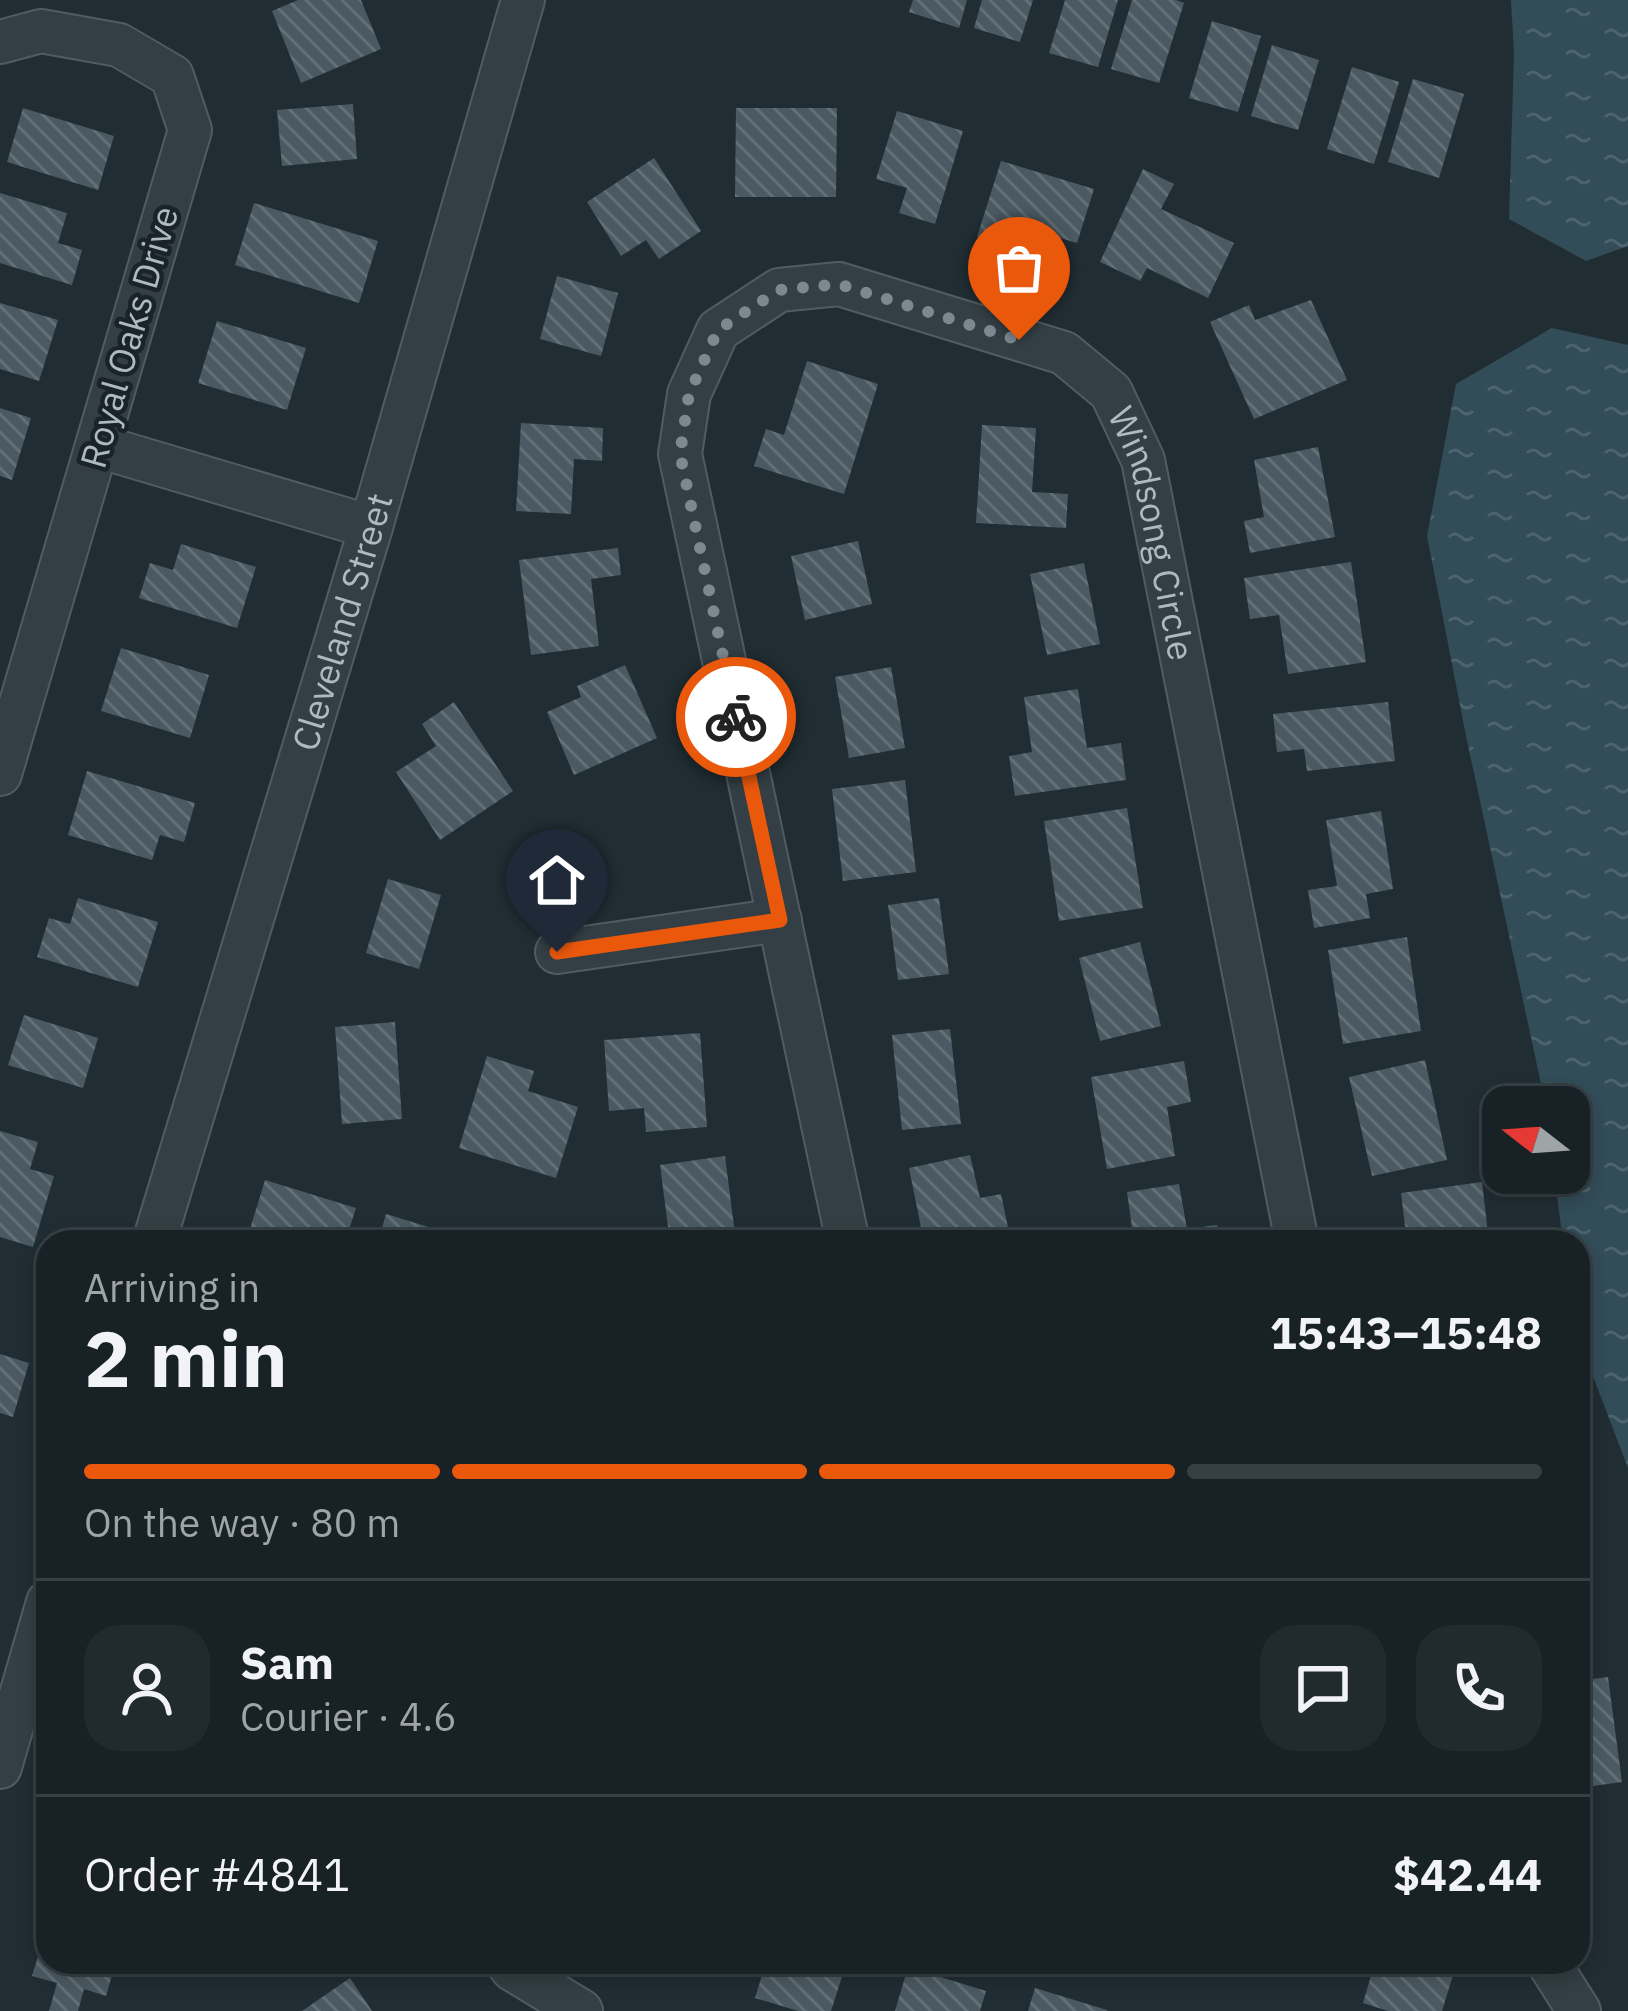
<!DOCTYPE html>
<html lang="en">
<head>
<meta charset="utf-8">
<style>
	:root { --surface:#182226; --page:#212a2e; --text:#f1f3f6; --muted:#9fa4a7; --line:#363f43; --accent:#ea580c }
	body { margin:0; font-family:"IBM Plex Sans",sans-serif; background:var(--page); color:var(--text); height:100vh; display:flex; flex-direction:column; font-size:45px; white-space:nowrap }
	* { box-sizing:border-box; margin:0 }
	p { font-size:39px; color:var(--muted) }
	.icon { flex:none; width:66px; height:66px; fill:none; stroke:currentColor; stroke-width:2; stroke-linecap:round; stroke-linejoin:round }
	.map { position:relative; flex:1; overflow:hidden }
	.panel { position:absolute; left:36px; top:1230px; width:1554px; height:744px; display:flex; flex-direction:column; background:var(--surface); border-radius:36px; box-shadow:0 6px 18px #0003,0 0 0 3px var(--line) }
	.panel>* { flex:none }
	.needle { width:78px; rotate:287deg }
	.tools { position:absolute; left:1482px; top:1086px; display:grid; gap:24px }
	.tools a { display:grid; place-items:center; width:108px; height:108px; border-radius:24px; background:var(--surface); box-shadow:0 6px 18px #0003,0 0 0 3px var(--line); font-size:60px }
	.pin { position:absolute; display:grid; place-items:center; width:102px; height:102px; color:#fff; margin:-123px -51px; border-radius:50% 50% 50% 0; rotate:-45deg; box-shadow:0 0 12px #0007 }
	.pin .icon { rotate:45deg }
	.courier { position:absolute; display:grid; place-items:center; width:120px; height:120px; margin:-60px; border:9px solid #ea580c; border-radius:50%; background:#fff; color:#222; box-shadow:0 3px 15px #0007 }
	.headline em { font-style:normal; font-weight:700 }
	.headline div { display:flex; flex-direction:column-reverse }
	.headline { display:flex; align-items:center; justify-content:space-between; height:204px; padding:0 48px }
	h1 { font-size:78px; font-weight:700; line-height:90px }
	.bar { display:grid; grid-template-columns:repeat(4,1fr); gap:18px 12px; align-content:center; height:144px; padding:0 48px }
	.bar i { height:15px; border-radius:9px; background:var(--line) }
	.bar .selected { background:var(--accent) }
	.bar p { grid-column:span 4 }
	.line { display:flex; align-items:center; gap:30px; padding:0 48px; border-top:3px solid var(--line) }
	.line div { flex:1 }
	.round { display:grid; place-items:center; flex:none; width:126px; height:126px; border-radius:36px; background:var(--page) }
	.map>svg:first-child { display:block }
	.water { fill:url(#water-ripples) }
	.building { fill:url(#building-back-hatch) }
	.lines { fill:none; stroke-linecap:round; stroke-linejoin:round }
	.street-casing { stroke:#505c63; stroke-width:46 }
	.street { stroke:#333f44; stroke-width:42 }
	.done { stroke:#7c8990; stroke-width:12; stroke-dasharray:0 21.6 }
	.route { stroke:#ea580c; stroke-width:15 }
	.labels { text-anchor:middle; stroke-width:9; stroke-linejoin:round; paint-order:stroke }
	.street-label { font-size:36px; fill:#adbac2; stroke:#192329 }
</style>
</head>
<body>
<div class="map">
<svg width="1628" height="2011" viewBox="0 0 1628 2011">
	<defs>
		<pattern id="water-ripples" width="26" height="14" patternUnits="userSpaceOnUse" patternTransform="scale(3)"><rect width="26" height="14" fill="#324c58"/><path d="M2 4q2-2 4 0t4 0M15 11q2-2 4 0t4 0" fill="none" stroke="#4d646e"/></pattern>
		<pattern id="building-back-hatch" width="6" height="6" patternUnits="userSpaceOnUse" patternTransform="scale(3)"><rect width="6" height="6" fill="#4b5a62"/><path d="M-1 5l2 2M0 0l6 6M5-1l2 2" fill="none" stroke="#627077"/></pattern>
	</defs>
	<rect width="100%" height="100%" fill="#202d33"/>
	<g class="water">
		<path d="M1511,0h117v246l-42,15 -77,-42 5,-165z"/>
		<path d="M1552,328l76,17v1123l-50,-131v-95h-15l-9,-69h15v-66h-23l-80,-371 -39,-200 29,-152z"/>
	</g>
	<g class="building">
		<path d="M298,0h63l20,49 -80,34 -29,-72z"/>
		<path d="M913,0h54l-8,28 -50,-16z"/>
		<path d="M982,0h51l-13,42 -46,-14z"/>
		<path d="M1065,0h53l-20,67 -49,-14z"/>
		<path d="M1132,0h44l8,3 -25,80 -48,-14z"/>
		<path d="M1212,21l49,15 -23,76 -49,-14z"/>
		<path d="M1272,45l47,15 -21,70 -47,-14z"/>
		<path d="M1352,67l47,15 -25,82 -47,-15z"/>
		<path d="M1413,79l51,15 -25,84 -51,-16z"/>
		<path d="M353,104l4,55 -75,7 -5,-56z"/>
		<path d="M23,108l91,28 -16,54 -91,-28z"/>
		<path d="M736,108h101l-1,89h-101z"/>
		<path d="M897,111l66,20 -28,93 -36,-11 8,-25 -31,-9z"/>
		<path d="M654,158l47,73 -42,28 -13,-19 -25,16 -34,-54z"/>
		<path d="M1001,161l93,28 -17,54 -58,-17 -7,22 -35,-11z"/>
		<path d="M1143,169l31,15 -13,25 73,34 -26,55 -61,-30 -7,13 -40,-19z"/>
		<path d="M0,193l67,20 -9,30 24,7 -10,35 -72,-22z"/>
		<path d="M254,203l124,38 -19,62 -124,-38z"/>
		<path d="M557,276l61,17 -17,63 -61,-17z"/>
		<path d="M1311,300l36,80 -93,39 -44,-97 39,-17 6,15z"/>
		<path d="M0,303l58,17 -19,61 -39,-12z"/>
		<path d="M217,321l89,27 -19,62 -89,-27z"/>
		<path d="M807,361l71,23 -34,110 -90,-28 12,-37 18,6z"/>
		<path d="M0,408l31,10 -19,62 -12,-4z"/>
		<path d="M521,423l82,5 -1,33 -28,-2 -3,55 -55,-3z"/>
		<path d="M982,425l54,3 -4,64 36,2 -2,34 -90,-5z"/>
		<path d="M1318,447l17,90 -85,16 -6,-32 20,-4 -10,-57z"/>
		<path d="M858,541l14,63 -67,16 -14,-64z"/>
		<path d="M181,544l75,23 -19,61 -98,-30 11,-35 23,7z"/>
		<path d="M618,548l3,27 -30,4 8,67 -68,9 -12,-95z"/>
		<path d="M1351,562l15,100 -78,12 -9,-59 -29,4 -6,-41z"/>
		<path d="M1084,563l16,81 -53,11 -17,-81z"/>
		<path d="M121,648l88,27 -19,63 -89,-27z"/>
		<path d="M625,665l32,73 -83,37 -27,-63 34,-15 -4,-11z"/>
		<path d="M891,667l14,81 -56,10 -14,-81z"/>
		<path d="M1078,689l9,59 34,-5 5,37 -111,16 -6,-40 23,-4 -8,-55z"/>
		<path d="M454,702l59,89 -73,49 -44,-68 40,-26 -14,-22z"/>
		<path d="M1388,702l7,59 -88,10 -3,-22 -27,3 -4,-38z"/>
		<path d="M87,771l108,32 -11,39 -24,-7 -8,25 -84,-25z"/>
		<path d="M905,780l11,92 -73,9 -11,-92z"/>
		<path d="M1127,808l16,100 -84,13 -15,-100z"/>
		<path d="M1381,811l12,78 -27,5 4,24 -56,10 -6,-38 29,-4 -11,-66z"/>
		<path d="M388,879l53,16 -22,74 -53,-16z"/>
		<path d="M78,898l80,24 -20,65 -101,-30 12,-39 21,6z"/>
		<path d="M939,898l10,76 -51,6 -10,-75z"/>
		<path d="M1407,937l14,94 -78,13 -15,-94z"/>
		<path d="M1140,942l21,84 -61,15 -21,-83z"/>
		<path d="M24,1015l74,23 -15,50 -75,-23z"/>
		<path d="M395,1022l7,97 -60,5 -7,-97z"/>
		<path d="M950,1029l11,95 -59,6 -10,-95z"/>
		<path d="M700,1033l7,94 -61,5 -2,-24 -35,3 -5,-71z"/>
		<path d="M487,1056l47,15 -6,20 50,16 -22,71 -97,-30z"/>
		<path d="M1425,1060l22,100 -75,16 -23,-99z"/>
		<path d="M1184,1061l7,41 -24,5 8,49 -68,13 -16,-92z"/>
		<path d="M0,1131l38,11 -8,27 24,7 -21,71 -33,-10z"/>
		<path d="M970,1155l10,43 21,-4 10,48h-87l-15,-74z"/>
		<path d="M725,1156l11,86h-66l-10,-77z"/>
		<path d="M265,1180l91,28 -11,34h-99z"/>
		<path d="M1482,1182l7,60h-82l-6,-49z"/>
		<path d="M1179,1184l8,45 30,-4 3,17h-86l-7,-50z"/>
		<path d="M386,1214l79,24 -1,4h-86z"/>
		<path d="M0,1354l29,9 -16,54 -13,-4z"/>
		<path d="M1608,1677l14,105 -44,6v-107z"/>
		<path d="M47,1927l1,35h68l-10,34 -22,-7 -6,22h-29l8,-28 -25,-7z"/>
		<path d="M766,1962h64l15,5 -14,44h-33l-43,-13z"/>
		<path d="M1375,1962h82l-15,49h-54l-25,-8z"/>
		<path d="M908,1967l78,24 -6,20h-85z"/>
		<path d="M350,1978l22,33h-70z"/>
		<path d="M1035,1988l72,22v1h-79z"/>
	</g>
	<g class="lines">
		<defs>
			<g id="street">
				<path d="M0,42l41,-11 78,14 53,31 18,54 -190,644"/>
				<path d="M98,446l273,81"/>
				<path d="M557,952l223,-32"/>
				<path id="s1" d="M154,1242l217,-715 152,-527"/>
				<path id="s2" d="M848,1242l-168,-788 9,-60 29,-64 61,-40 60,-6 225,69 47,39 32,68 154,782"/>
				<path d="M0,1767l48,-165"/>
				<path d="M507,1962l5,7 69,42"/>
				<path d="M1548,1962l31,49"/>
			</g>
		</defs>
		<use href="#street" class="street-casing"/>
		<use href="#street" class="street"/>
	</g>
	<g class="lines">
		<path class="done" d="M736,717l-56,-263 9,-60 29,-64 61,-40 59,-6 181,56"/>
		<path class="route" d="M557,952l223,-32 -44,-203"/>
	</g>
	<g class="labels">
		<g class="street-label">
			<text transform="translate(129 337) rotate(-74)" y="13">Royal Oaks Drive</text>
			<text dy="13" stroke="none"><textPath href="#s2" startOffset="1515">Windsong Circle</textPath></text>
			<text dy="13" stroke="none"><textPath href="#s1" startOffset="648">Cleveland Street</textPath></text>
		</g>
	</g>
</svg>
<div class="tools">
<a><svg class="needle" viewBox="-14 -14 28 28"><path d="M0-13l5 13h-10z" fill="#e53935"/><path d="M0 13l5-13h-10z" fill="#9fa4a7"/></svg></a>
</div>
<div class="pin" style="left:1019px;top:340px;background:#ea580c"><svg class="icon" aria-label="bag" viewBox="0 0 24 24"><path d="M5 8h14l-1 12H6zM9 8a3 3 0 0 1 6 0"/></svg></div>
<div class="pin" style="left:557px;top:952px;background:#1f2937"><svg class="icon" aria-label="home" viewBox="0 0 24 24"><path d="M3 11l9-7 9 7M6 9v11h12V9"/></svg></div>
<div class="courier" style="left:736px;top:717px"><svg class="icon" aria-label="bike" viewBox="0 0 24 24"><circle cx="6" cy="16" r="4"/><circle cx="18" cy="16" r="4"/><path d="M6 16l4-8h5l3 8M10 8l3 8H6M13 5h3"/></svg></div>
<section class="panel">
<div class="headline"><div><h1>2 min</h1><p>Arriving in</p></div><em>15:43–15:48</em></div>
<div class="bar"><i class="selected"></i><i class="selected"></i><i class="selected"></i><i></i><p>On the way · 80 m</p></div>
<div class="line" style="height:216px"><a class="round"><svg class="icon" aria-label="person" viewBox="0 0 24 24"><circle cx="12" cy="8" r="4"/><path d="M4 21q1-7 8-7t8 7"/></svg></a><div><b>Sam</b><p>Courier · 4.6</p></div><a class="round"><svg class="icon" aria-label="chat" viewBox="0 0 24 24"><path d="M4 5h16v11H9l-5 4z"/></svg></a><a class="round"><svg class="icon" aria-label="phone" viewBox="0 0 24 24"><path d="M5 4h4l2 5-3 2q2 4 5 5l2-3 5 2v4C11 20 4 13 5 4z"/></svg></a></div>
<div class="line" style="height:156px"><div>Order #4841</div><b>$42.44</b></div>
</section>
</div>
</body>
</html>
